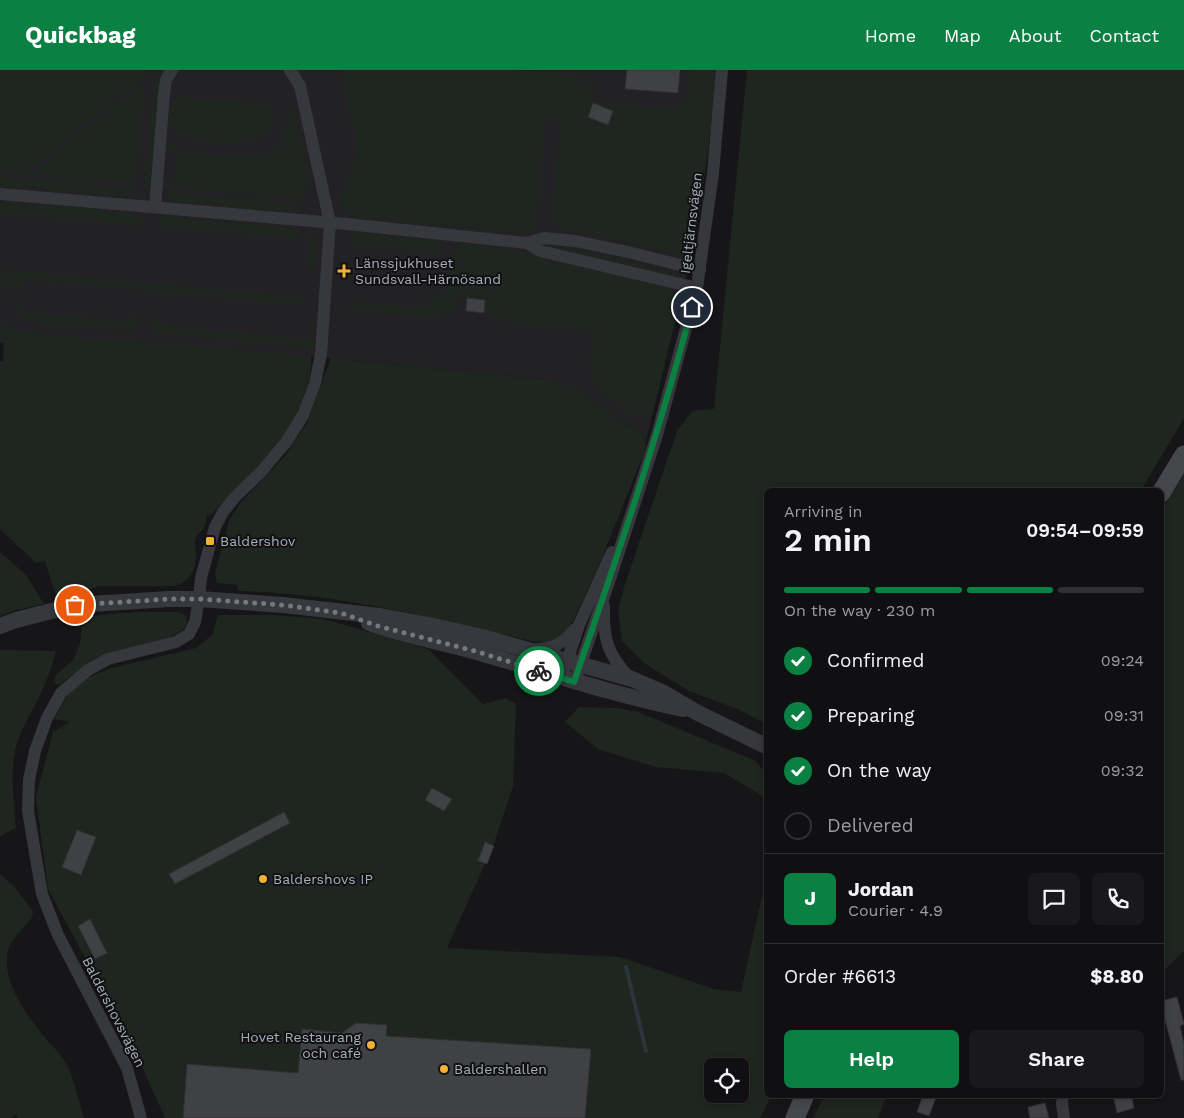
<!DOCTYPE html>
<html lang="en">
<head>
<meta charset="utf-8">
<style>
	:root { --surface:#101012; --page:#19191b; --text:#f1f3f6; --muted:#9c9d9f; --line:#303032; --accent:#0b8043 }
	body { margin:0; font-family:"Work Sans",sans-serif; background:var(--page); color:var(--text); height:100vh; display:flex; flex-direction:column; font-size:19px; white-space:nowrap }
	* { box-sizing:border-box; margin:0 }
	p { font-size:16px; color:var(--muted) }
	.icon { flex:none; width:28px; height:28px; fill:none; stroke:currentColor; stroke-width:2; stroke-linecap:round; stroke-linejoin:round }
	.map { position:relative; flex:1; overflow:hidden }
	.drawer { position:absolute; left:764px; top:418px; width:400px; height:610px; display:flex; flex-direction:column; background:var(--surface); border-radius:8px; box-shadow:0 2px 8px #0003,0 0 0 1px var(--line) }
	.drawer>* { flex:none }
	.tools { position:absolute; left:704px; top:988px; display:grid; gap:10px }
	.tools a { display:grid; place-items:center; width:45px; height:45px; border-radius:8px; background:var(--surface); box-shadow:0 2px 8px #0003,0 0 0 1px var(--line); font-size:25px }
	.pin { position:absolute; display:grid; place-items:center; width:42px; height:42px; color:#fff; margin:-21px; border:2px solid #fff; border-radius:50%; box-shadow:0 1px 5px #0007 }
	.courier { position:absolute; display:grid; place-items:center; width:50px; height:50px; margin:-25px; border:4px solid #0b8043; border-radius:50%; background:#fff; color:#222; box-shadow:0 1px 6px #0007 }
	.headline em { font-style:normal; font-weight:600 }
	.headline div { display:flex; flex-direction:column-reverse }
	.headline { display:flex; align-items:center; justify-content:space-between; height:85px; padding:0 20px }
	h1 { font-size:32px; font-weight:600; line-height:38px }
	.bar { display:grid; grid-template-columns:repeat(4,1fr); gap:8px 5px; align-content:center; height:60px; padding:0 20px }
	.bar i { height:6px; border-radius:4px; background:var(--line) }
	.bar .selected { background:var(--accent) }
	.bar p { grid-column:span 4 }
	.line { display:flex; align-items:center; gap:12px; padding:0 20px; border-top:1px solid var(--line) }
	.line div { flex:1 }
	.round { display:grid; place-items:center; flex:none; width:52px; height:52px; border-radius:8px; background:var(--page) }
	ol { padding:0 20px; list-style:none }
	li { display:flex; align-items:center; gap:15px; height:55px }
	li p { margin-inline-start:auto }
	li .icon { padding:5px; border-radius:50%; background:var(--accent); color:#fff; stroke-width:4 }
	li:last-child { color:var(--muted) }
	li i { width:28px; height:28px; border:2px solid var(--line); border-radius:50% }
	.cta { display:flex; gap:10px; margin-top:auto; padding:10px 20px }
	.cta a { flex:1; height:58px; border-radius:8px; background:var(--accent); color:#fff; font-size:20px; font-weight:600; line-height:58px; text-align:center }
	.cta a+a { background:var(--page); color:var(--text) }
	header { display:flex; align-items:center; gap:30px; box-sizing:border-box; height:70px; padding:0 25px; background:var(--accent); color:#fff }
	header strong { font-size:24px }
	nav { display:flex; gap:28px; margin-inline-start:auto; font-size:18px }
	.map>svg:first-child { display:block }
	.built { fill:#222225 }
	.green { fill:#1e261f; fill-rule:evenodd }
	.lines { fill:none; stroke-linecap:round; stroke-linejoin:round }
	.stream { stroke:#2c353c; stroke-width:4 }
	.building { fill:#404145; stroke:#303034 }
	.minor { stroke:#37383d; stroke-width:12 }
	.tertiary { stroke:#37383d; stroke-width:16 }
	.secondary { stroke:#45474d; stroke-width:19 }
	.done { stroke:#757880; stroke-width:5; stroke-dasharray:0 9 }
	.route { stroke:#0b8043; stroke-width:6 }
	.poi-dot { fill:#f2b134; stroke:#111113; stroke-width:2 }
	.labels { text-anchor:middle; stroke-width:4; stroke-linejoin:round; paint-order:stroke }
	.street-label { font-size:14px; fill:#a8adb8; stroke:#111113 }
	.poi-label { font-size:14px; fill:#a8adb8; stroke:#111113; text-anchor:start }
</style>
</head>
<body>
<header>
<strong>Quickbag</strong>
<nav><a>Home</a><a>Map</a><a>About</a><a>Contact</a></nav>
</header>
<div class="map">
<svg width="1184" height="1048" viewBox="0 0 1184 1048">
	<rect width="100%" height="100%" fill="#161618"/>
	<path class="built" d="M0,0h716l-8,78 -12,88 -50,205 -6,-8 -38,-25 -17,-15 -42,-14 -212,-21 -331,-26z"/>
	<g class="green">
		<path d="M0,0h145v7l-40,29 -82,69 -23,-3z"/>
		<path d="M341,0h176l47,4 13,3 16,10 2,5 -1,9 37,5 46,3c15,-11 13,-22 14,-39h25l-3,43 -17,123c-4,8 -10,14 -19,17l-117,-26 -8,-11 10,-100 -16,-2 -10,107 -1,6 -6,5 -173,-14 -13,-10 -2,-5 1,-11 17,-37z"/>
		<path d="M747,0h437v348l-43,72h-375v234l-26,-14 -51,-19 -45,-28 -22,-22 -4,-31 7,-26 52,-153 15,-20 22,-2z"/>
		<path d="M153,11h6l-9,105h-6z"/>
		<path d="M144,14l-8,100 -105,-8 65,-57z"/>
		<path d="M182,27l85,7 6,6c0,5 0,11 -2,15 -13,27 -63,17 -87,12 -8,-4 -12,-12 -16,-20 1,-10 5,-17 14,-20z"/>
		<path d="M294,38l15,73 -8,18 -139,-12 1,-5 12,1 3,-30 -12,-1v-7l3,-2 7,6 9,3c14,2 28,3 43,4 41,4 57,-4 63,-47z"/>
		<path d="M0,107l131,12 4,1v7l-135,-11z"/>
		<path d="M165,122l134,12 -1,9 -123,-11 -7,-4z"/>
		<path d="M0,131l134,12v3l8,3 2,7 -144,-13z"/>
		<path d="M164,146l134,13 1,2 -1,8 -138,-13 -1,-4z"/>
		<path d="M353,162l80,8 6,5v4l-6,3 -80,-7 -1,-9z"/>
		<path d="M305,164c16,3 12,20 11,32l-10,-1 3,-25h-4z"/>
		<path d="M464,173l27,3 169,39c11,5 16,8 19,20l-26,107 -4,4 -12,1 -36,-25 -9,-15 -1,-10 4,-36 -84,-8 -11,-6 -16,-4 1,-13 -27,-4 -3,13 -2,2 -21,6 -82,-7 1,-8 77,7 1,-10 15,-6 6,-14 3,-25 5,-7z"/>
		<path d="M543,173l131,30 2,2 -4,1 -131,-30z"/>
		<path d="M0,200l62,5 -1,8 -39,-3 -1,9 -15,-3 -6,-4z"/>
		<path d="M65,206l69,6v7l-69,-6z"/>
		<path d="M139,212l80,8 -1,8 -80,-8z"/>
		<path d="M223,221l79,6 -1,7 -78,-6z"/>
		<path d="M13,230l8,1 -1,11 109,10 2,-10 6,4c2,7 -1,11 -7,14l-99,-9 -11,-2z"/>
		<path d="M156,244v11l153,15 1,-11 3,1 -1,17 -157,-15 -5,-6v-4z"/>
		<path d="M0,254l27,9 284,23c1,14 -2,25 -7,38 -4,12 -8,24 -15,35 -20,32 -52,57 -77,85l-5,2c-1,3 -1,8 -3,11 -2,5 -8,7 -9,13 -1,4 1,10 1,15 0,16 -7,28 -23,31h-74l-34,12 -8,1 -12,-38 -9,2 -36,-34v-168h3l1,-18 -4,-1z"/>
		<path d="M331,288l212,21 22,5 20,9 17,15 38,25 6,8 -1,10 -46,114 -24,53 -8,12 -10,9 -11,3 -14,-1c-97,-22 -194,-48 -294,-50l-1,-6 -20,-2 -2,-10 14,-53 12,-18 44,-46 21,-32z"/>
		<path d="M1184,405v476l-23,22v-461z"/>
		<path d="M0,482l26,23 18,29 -31,7 -13,5z"/>
		<path d="M135,542h43l9,4c0,3 0,8 -2,11 -10,15 -62,21 -79,28 -18,6 -31,18 -45,29h-5l-2,-3 2,-6 17,-15 7,-16 2,-18 9,-10z"/>
		<path d="M218,545h56l50,4 104,30 55,55 23,-6 10,6 -3,82 -26,78h-2l-38,84 173,9 94,32 27,3 25,-114v217h6l-12,23h-595l-44,-98 -3,2 -10,-18 3,-2 -20,-33 -43,-80 -12,-92 17,-65 17,-10 -16,-3 13,-23 16,-16 25,-11 88,-21 16,-13zM712,996h28v28h-28z"/>
		<path d="M0,580l56,1c-4,17 -11,34 -19,50 -8,16 -18,32 -22,50 -5,25 -1,52 1,77l-16,8z"/>
		<path d="M579,637l36,1 23,4 118,49 10,13v27l-5,-6 -37,-22 -68,-6 -58,-18 -33,-27z"/>
		<path d="M0,804l14,12 19,26c-2,13 -21,23 -25,38 -7,28 15,59 31,80 7,11 18,19 25,30 9,13 15,42 20,58h-66l-3,-4 -5,4h-10z"/>
		<path d="M825,1025h62l-9,23h-65z"/>
	</g>
	<g class="lines">
		<path class="stream" d="M626,897l20,84"/>
	</g>
	<g class="building">
		<path d="M627,0h53l-2,23 -53,-4z"/>
		<path d="M593,33l20,8 -5,14 -20,-8z"/>
		<path d="M467,228l18,2 -1,13 -18,-2z"/>
		<path d="M432,718l20,11 -8,12 -19,-11z"/>
		<path d="M284,742l6,11 -115,61 -6,-10z"/>
		<path d="M77,760l19,7 -15,38 -19,-8z"/>
		<path d="M485,772l9,4 -7,18 -9,-3z"/>
		<path d="M90,849l17,34 -12,6 -17,-33z"/>
		<path d="M1177,927l7,27 -4,2 4,18v36h-3l-20,-75v-4z"/>
		<path d="M356,953l31,2 -1,11 205,13 -6,69h-402l4,-54 111,9 4,-44 40,4z"/>
		<path d="M923,1025h14l-8,21 -12,-4z"/>
		<path d="M1113,1025h18l3,13 -17,5z"/>
		<path d="M1045,1033l4,15h-19l-2,-11z"/>
	</g>
	<g class="lines">
		<g class="minor">
			<path d="M0,124l347,30 180,19 17,-5 31,3 53,11 72,18"/>
			<path d="M155,137l9,-113 2,-14 6,-10"/>
			<path d="M527,173l13,8 157,37"/>
			<path d="M604,536c-1,31 3,49 26,72"/>
			<path d="M535,579c18,0 29,-6 40,-20"/>
			<path d="M564,600l15,-45 33,-73"/>
			<path d="M578,602l33,-96 46,-141 40,-147 16,-115 9,-103"/>
			<path d="M1063,1025l-1,9 2,14"/>
			<path d="M141,1048l-14,-50 -69,-133 -16,-41 -14,-83 1,-31 6,-29 12,-33 14,-25 27,-23 20,-11 68,-17 13,-8 6,-12 4,-23 2,-21 14,-51 8,-15 12,-15 26,-25 26,-31 16,-26 12,-32 6,-29 9,-131 -30,-137 -10,-16"/>
		</g>
		<g class="tertiary">
			<path d="M369,553c36,13 74,19 111,30 67,19 134,42 203,56"/>
			<path d="M0,556l16,-6 59,-15 94,-6h30l84,6 97,11 49,9 53,12 150,42 30,13 34,20 70,34"/>
		</g>
		<g class="secondary">
			<path d="M1161,423l23,-38"/>
			<path d="M795,1048l10,-23"/>
		</g>
	</g>
	<g class="lines">
		<path class="done" d="M75,535l94,-6h31l83,6 58,8 37,13 100,26 61,19"/>
		<path class="route" d="M539,601l35,11c43,-124 85,-248 118,-375"/>
	</g>
	<g class="poi-dot">
		<path d="M341.5 193.5h5v5h5v5h-5v5h-5v-5h-5v-5h5z"/>
		<rect x="205" y="466" width="10" height="10" rx="2.5"/>
		<circle cx="263" cy="809" r="5"/>
		<circle cx="371" cy="975" r="5"/>
		<circle cx="444" cy="999" r="5"/>
	</g>
	<g class="labels">
		<g class="street-label">
			<text transform="translate(691 153) rotate(-83)" y="5">Igeltjärnsvägen</text>
			<text transform="translate(114 942) rotate(63)" y="5">Baldershovsvägen</text>
		</g>
		<g class="poi-label">
			<text x="355" y="198">Länssjukhuset<tspan x="355" dy="16">Sundsvall-Härnösand</tspan></text>
			<text x="220" y="476">Baldershov</text>
			<text x="273" y="814">Baldershovs IP</text>
			<text x="361" y="972" text-anchor="end">Hovet Restaurang<tspan x="361" dy="16">och café</tspan></text>
			<text x="454" y="1004">Baldershallen</text>
		</g>
	</g>
</svg>
<div class="tools">
<a><svg class="icon" aria-label="locate" viewBox="0 0 24 24"><circle cx="12" cy="12" r="6"/><path d="M12 2v4M12 18v4M2 12h4M18 12h4"/></svg></a>
</div>
<div class="pin" style="left:75px;top:535px;background:#ea580c"><svg class="icon" aria-label="bag" viewBox="0 0 24 24"><path d="M5 8h14l-1 12H6zM9 8a3 3 0 0 1 6 0"/></svg></div>
<div class="pin" style="left:692px;top:237px;background:#1f2937"><svg class="icon" aria-label="home" viewBox="0 0 24 24"><path d="M3 11l9-7 9 7M6 9v11h12V9"/></svg></div>
<div class="courier" style="left:539px;top:601px"><svg class="icon" aria-label="bike" viewBox="0 0 24 24"><circle cx="6" cy="16" r="4"/><circle cx="18" cy="16" r="4"/><path d="M6 16l4-8h5l3 8M10 8l3 8H6M13 5h3"/></svg></div>
<section class="drawer">
<div class="headline"><div><h1>2 min</h1><p>Arriving in</p></div><em>09:54–09:59</em></div>
<div class="bar"><i class="selected"></i><i class="selected"></i><i class="selected"></i><i></i><p>On the way · 230 m</p></div>
<ol>
<li><svg class="icon" aria-label="check" viewBox="0 0 24 24"><path d="M5 12l5 5 9-10"/></svg>Confirmed<p>09:24</p></li>
<li><svg class="icon" aria-label="check" viewBox="0 0 24 24"><path d="M5 12l5 5 9-10"/></svg>Preparing<p>09:31</p></li>
<li><svg class="icon" aria-label="check" viewBox="0 0 24 24"><path d="M5 12l5 5 9-10"/></svg>On the way<p>09:32</p></li>
<li><i></i>Delivered</li>
</ol>
<div class="line" style="height:90px"><b class="round" style="background:var(--accent);color:#fff">J</b><div><b>Jordan</b><p>Courier · 4.9</p></div><a class="round"><svg class="icon" aria-label="chat" viewBox="0 0 24 24"><path d="M4 5h16v11H9l-5 4z"/></svg></a><a class="round"><svg class="icon" aria-label="phone" viewBox="0 0 24 24"><path d="M5 4h4l2 5-3 2q2 4 5 5l2-3 5 2v4C11 20 4 13 5 4z"/></svg></a></div>
<div class="line" style="height:65px"><div>Order #6613</div><b>$8.80</b></div>
<div class="cta"><a>Help</a><a>Share</a></div>
</section>
</div>
</body>
</html>
